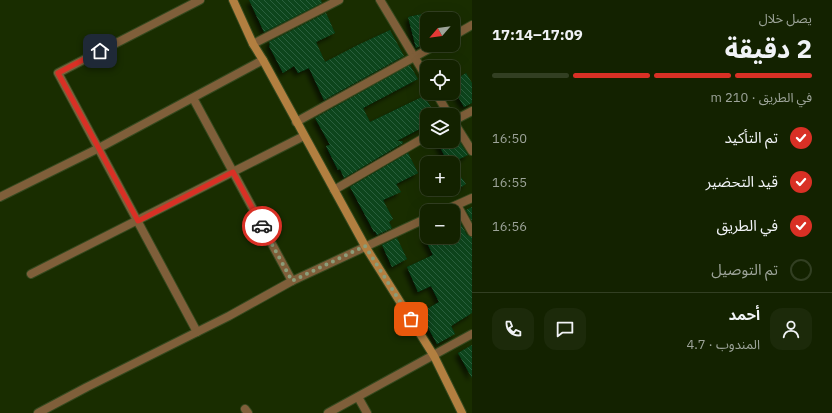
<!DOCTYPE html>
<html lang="ar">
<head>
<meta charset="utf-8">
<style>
	:root { --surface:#132200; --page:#1c2a0a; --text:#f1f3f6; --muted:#9da499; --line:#323f22; --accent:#d93025 }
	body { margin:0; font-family:"IBM Plex Sans","Noto Sans Arabic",sans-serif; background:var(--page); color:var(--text); direction:rtl; height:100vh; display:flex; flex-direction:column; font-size:15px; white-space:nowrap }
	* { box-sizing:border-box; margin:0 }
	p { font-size:13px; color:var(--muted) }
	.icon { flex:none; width:22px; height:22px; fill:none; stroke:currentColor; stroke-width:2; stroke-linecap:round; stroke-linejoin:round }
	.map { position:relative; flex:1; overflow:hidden; direction:ltr }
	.details { display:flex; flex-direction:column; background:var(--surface); width:360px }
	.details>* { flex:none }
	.needle { width:26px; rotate:242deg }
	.buttons { position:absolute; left:420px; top:12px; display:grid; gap:8px }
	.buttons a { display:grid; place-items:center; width:40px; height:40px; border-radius:8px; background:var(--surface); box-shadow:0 4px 16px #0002,0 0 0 1px var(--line); font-size:20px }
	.pin { position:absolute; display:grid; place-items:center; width:34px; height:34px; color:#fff; margin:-17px; border-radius:8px; box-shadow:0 2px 6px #0006 }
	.courier { position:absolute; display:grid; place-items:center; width:40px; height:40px; margin:-20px; border:3px solid #d93025; border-radius:50%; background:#fff; color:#222; box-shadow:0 1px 5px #0007 }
	.head em { font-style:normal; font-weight:700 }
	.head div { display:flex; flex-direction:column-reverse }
	.head { display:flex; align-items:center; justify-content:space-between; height:68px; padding:0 20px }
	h1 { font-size:26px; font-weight:700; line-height:30px }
	.bar { display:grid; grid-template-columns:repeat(4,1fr); gap:6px 4px; align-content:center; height:48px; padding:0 20px }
	.bar i { height:5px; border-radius:3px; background:var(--line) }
	.bar .active { background:var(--accent) }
	.bar p { grid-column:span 4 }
	.line { display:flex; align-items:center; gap:10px; padding:0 20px; border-top:1px solid var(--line) }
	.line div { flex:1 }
	.round { display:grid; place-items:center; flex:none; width:42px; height:42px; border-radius:12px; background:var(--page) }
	ol { padding:0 20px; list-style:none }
	li { display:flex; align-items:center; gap:12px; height:44px }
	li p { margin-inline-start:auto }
	li .icon { padding:4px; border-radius:50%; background:var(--accent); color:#fff; stroke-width:4 }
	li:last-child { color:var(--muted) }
	li i { width:22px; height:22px; border:2px solid var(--line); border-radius:50% }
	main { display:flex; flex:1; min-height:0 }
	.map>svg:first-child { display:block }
	.building { fill:url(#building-back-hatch); filter:url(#shadow) }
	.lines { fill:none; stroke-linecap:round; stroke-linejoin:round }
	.street-casing { stroke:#35491e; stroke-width:10 }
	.secondary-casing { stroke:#35491e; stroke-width:10 }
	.street { stroke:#7f5f3a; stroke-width:8 }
	.secondary { stroke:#b27f40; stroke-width:8 }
	.done { stroke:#8b9d79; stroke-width:4; stroke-dasharray:0 7.2 }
	.route { stroke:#d93025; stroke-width:5 }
</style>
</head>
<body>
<main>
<section class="details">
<div class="head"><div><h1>2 دقيقة</h1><p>يصل خلال</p></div><em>17:09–17:14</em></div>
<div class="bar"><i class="active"></i><i class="active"></i><i class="active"></i><i></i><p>في الطريق · 210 m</p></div>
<ol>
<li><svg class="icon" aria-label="check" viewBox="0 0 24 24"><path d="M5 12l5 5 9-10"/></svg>تم التأكيد<p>16:50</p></li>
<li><svg class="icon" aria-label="check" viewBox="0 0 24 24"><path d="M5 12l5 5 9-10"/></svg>قيد التحضير<p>16:55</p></li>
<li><svg class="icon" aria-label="check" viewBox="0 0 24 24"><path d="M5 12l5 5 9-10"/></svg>في الطريق<p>16:56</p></li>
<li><i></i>تم التوصيل</li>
</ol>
<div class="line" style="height:72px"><a class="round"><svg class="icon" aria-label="person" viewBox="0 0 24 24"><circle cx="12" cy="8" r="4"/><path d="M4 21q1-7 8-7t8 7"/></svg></a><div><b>أحمد</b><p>المندوب · 4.7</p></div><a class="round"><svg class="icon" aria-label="chat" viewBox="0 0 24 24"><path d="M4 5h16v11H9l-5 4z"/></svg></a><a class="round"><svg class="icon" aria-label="phone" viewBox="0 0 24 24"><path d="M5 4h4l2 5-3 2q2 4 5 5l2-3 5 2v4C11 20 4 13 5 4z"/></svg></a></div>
</section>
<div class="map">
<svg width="472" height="413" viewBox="0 0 472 413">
	<defs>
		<pattern id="building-back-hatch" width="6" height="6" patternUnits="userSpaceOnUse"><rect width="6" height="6" fill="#08451e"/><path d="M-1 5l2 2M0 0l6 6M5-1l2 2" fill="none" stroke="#2b5f3d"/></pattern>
		<filter id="shadow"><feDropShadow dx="-3.5" dy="3.5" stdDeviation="2" flood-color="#0009"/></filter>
	</defs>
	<rect width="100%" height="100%" fill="#192d00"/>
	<g class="building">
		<path d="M249,0h72l1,3 -58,29z"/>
		<path d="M326,13l9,20 -19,9 9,20 33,-17 32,-15 14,26 -80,44 -15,-32 -11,5 -4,-7 -11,7 -14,-27 1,-1 -1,-3z"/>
		<path d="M427,13v29l-11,6 -8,-31z"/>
		<path d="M410,65l8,14 -55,29 7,14 54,-26 12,19h-9v10l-30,16h5l1,2 -59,35 -4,-9 -2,1 -12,-24 4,-1 -15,-27z"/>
		<path d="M466,73l6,10v20l-8,4 -11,-19v-7z"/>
		<path d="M453,131l15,24 -17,8h-3l-11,-22h16z"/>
		<path d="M408,153l10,20 -22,11 5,8 -18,8 10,19 -4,3 3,6 -15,7 -2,-4 -1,1 -24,-45z"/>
		<path d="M453,166l13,18 -13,8z"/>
		<path d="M472,207v14l-6,-11z"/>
		<path d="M456,215l11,20 5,2v76l-21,13 4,8 -18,10 -17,-31 19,-11 -8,-16 -13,6 -11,-25 26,-12 -9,-18h29v-20z"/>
		<path d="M397,238l10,21 -15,8 -10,-22z"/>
		<path d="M472,345v33l-14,-25z"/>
	</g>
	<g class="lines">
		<defs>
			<g id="street">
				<path d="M380,0l47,78"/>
				<path d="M453,36l19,-11"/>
				<path d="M253,44l86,-44"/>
				<path d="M436,93l13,22"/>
				<path d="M193,98l99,183"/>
				<path d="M453,121l19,30"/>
				<path d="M453,121l19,-10"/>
				<path d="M296,122l140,-77"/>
				<path d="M334,190l93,-54"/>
				<path d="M0,197l99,-49 164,-88"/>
				<path d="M457,205l15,27"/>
				<path d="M443,211l29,-13"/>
				<path d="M31,274l273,-138"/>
				<path d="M197,332l-139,-259 142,-73"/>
				<path d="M358,397l9,16"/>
				<path d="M245,409l3,4"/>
				<path d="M38,413l49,-26 142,-71 63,-35 135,-63"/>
				<path d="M328,413l144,-79"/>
			</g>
			<path id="secondary" d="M233,0l20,44 10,16 102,186 69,110 28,57"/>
		</defs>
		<use href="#street" class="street-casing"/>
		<use href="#secondary" class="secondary-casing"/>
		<use href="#street" class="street"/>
		<use href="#secondary" class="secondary"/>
	</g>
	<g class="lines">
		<path class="done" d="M262,226l30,55 73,-35 46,73"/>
		<path class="route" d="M100,51l-42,22 80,148 95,-49 29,54"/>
	</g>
</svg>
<div class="buttons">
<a><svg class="needle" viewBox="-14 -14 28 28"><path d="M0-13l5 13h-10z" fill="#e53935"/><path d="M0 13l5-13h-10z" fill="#9da499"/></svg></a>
<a><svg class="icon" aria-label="locate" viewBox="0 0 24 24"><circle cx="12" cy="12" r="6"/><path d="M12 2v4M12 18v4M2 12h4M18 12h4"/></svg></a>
<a><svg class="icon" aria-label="layers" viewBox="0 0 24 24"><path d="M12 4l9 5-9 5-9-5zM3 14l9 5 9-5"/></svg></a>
<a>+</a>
<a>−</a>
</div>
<div class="pin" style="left:411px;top:319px;background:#ea580c"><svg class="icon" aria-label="bag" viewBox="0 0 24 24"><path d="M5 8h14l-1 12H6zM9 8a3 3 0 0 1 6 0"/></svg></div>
<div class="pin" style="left:100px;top:51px;background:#1f2937"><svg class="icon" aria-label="home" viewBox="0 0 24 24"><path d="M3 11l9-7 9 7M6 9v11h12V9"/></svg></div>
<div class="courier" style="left:262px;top:226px"><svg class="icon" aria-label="car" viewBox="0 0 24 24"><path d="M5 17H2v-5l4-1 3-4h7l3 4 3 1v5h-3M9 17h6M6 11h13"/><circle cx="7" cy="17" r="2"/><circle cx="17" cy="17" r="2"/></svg></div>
</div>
</main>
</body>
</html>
